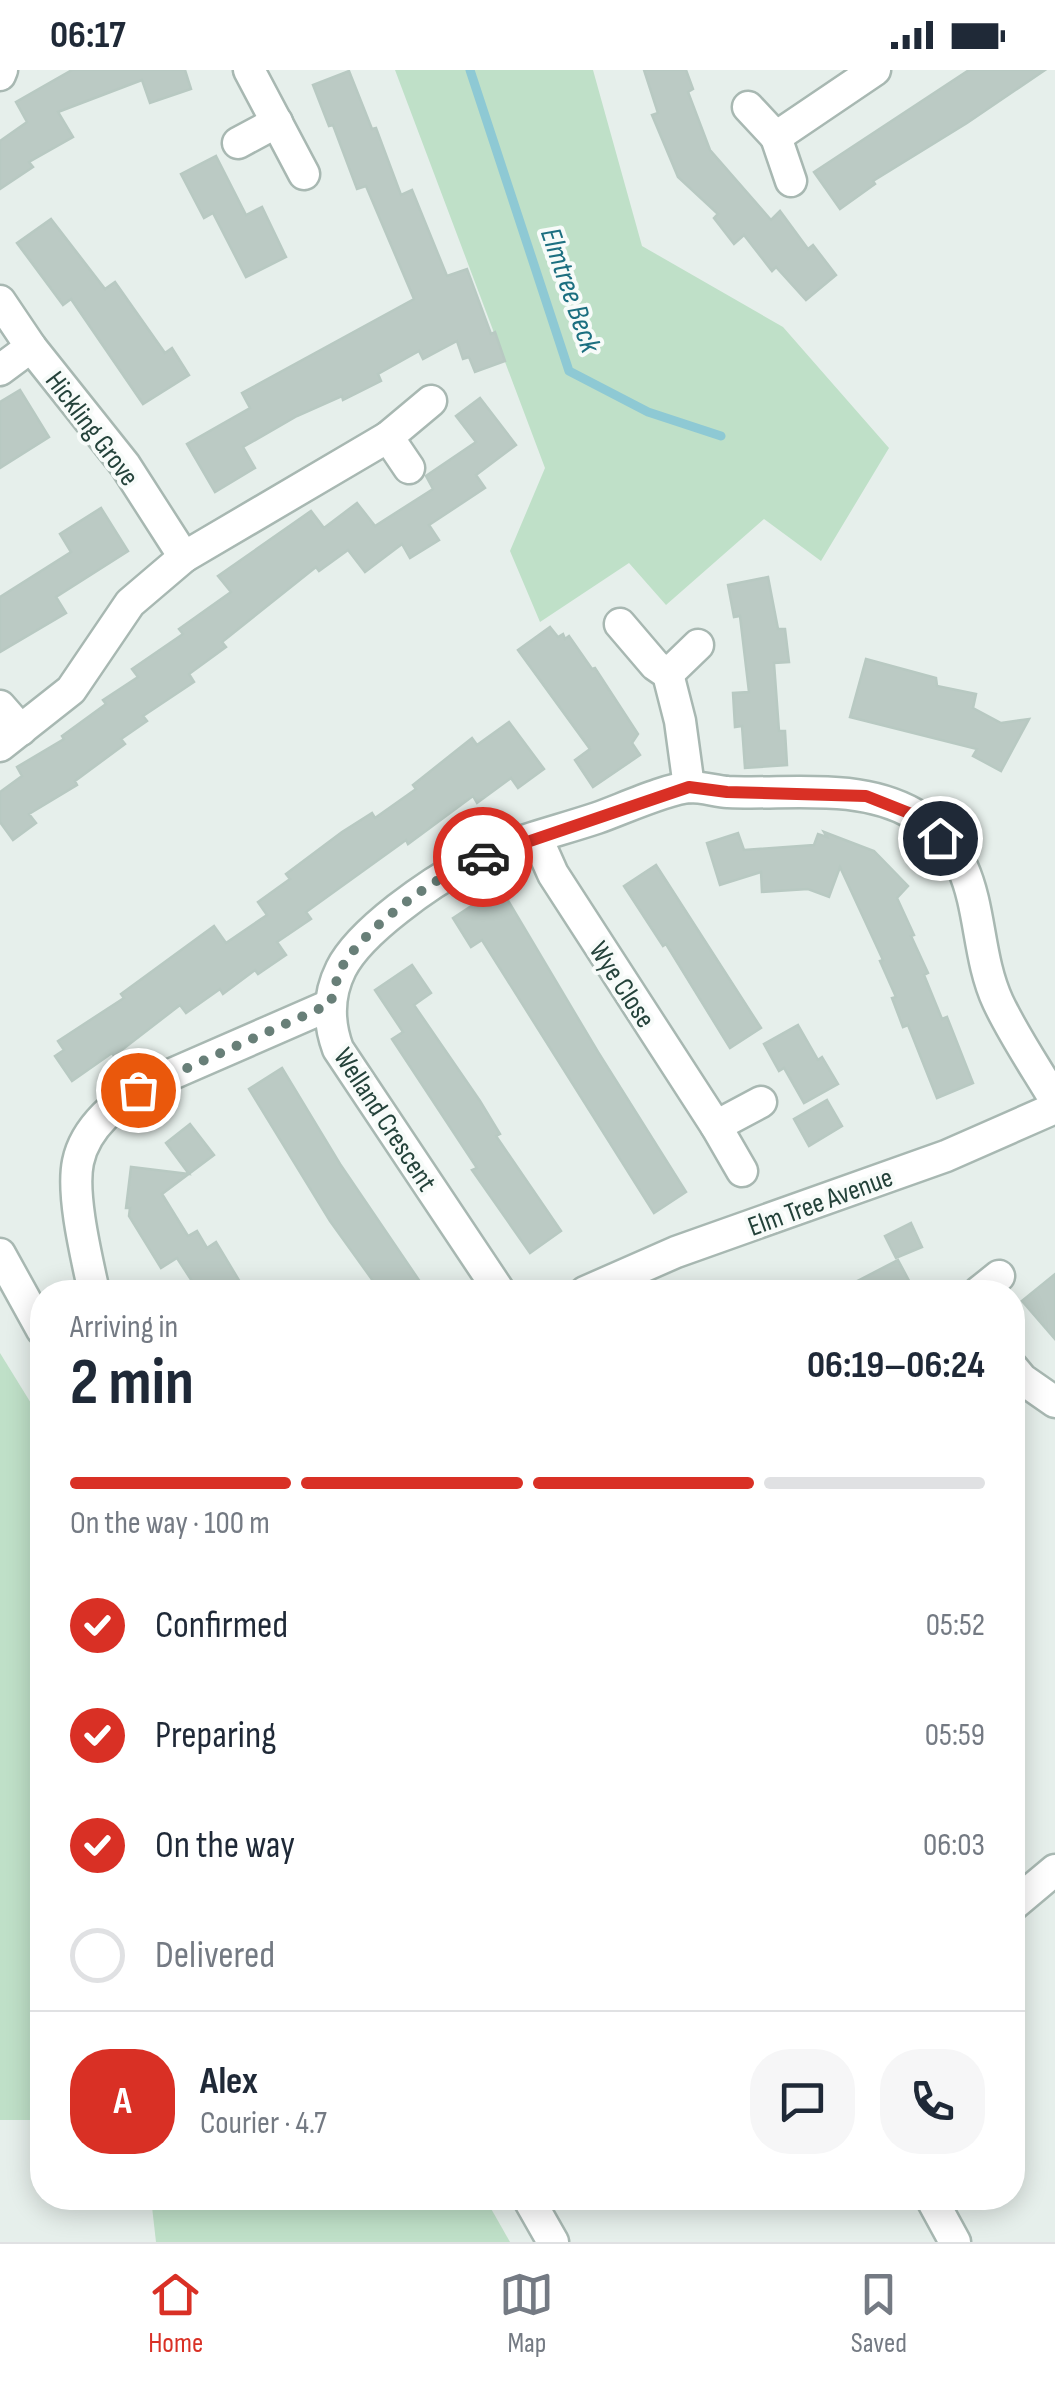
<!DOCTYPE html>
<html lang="en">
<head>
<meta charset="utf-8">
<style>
	:root { --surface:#fff; --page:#f6f6f7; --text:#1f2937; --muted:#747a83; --line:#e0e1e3; --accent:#d93025 }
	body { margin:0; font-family:"Sofia Sans Condensed",sans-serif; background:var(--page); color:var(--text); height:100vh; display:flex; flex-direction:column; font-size:38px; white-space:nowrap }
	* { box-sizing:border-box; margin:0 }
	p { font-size:32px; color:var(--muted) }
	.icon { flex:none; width:55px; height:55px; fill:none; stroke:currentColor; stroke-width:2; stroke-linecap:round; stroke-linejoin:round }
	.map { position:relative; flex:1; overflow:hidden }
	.sheet { position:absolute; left:30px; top:1210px; width:995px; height:930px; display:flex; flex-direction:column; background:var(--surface); border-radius:40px; box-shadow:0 5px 25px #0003 }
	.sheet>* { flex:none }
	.pin { position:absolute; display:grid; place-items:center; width:85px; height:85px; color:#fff; margin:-42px; border:5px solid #fff; border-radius:50%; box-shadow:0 2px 10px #0007 }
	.courier { position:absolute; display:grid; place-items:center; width:100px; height:100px; margin:-50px; border:8px solid #d93025; border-radius:50%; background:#fff; color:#222; box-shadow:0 2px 12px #0007 }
	.summary em { font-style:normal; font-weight:700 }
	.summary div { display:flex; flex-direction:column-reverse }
	.summary { display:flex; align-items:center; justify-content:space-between; height:170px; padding:0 40px }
	h1 { font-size:65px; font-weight:700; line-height:75px }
	.bar { display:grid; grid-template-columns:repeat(4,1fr); gap:15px 10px; align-content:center; height:120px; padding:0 40px }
	.bar i { height:12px; border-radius:8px; background:var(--line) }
	.bar .current { background:var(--accent) }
	.bar p { grid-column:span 4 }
	.line { display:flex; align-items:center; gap:25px; padding:0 40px; border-top:2px solid var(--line) }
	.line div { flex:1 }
	.round { display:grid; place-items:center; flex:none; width:105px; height:105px; border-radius:40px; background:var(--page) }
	ol { padding:0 40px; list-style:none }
	li { display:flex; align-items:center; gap:30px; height:110px }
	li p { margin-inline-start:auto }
	li .icon { padding:10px; border-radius:50%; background:var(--accent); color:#fff; stroke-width:4 }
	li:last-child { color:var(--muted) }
	li i { width:55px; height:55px; border:5px solid var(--line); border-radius:50% }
	.status { display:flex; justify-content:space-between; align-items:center; height:70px; padding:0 50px; background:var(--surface); direction:ltr }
	.status svg { height:28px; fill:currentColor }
	.tabs { display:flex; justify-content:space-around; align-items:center; height:140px; border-top:2px solid var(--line); background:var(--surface); font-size:28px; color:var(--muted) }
	.tabs a { display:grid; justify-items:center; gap:5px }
	.tabs .current { color:var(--accent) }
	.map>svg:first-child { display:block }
	.green { fill:#bfe0c8 }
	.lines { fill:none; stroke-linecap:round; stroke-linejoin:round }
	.stream { stroke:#8ec9d4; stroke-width:9 }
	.building { fill:#bbcac4; stroke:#b8c9c2; stroke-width:2.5 }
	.minor-casing { stroke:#a8b8b2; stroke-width:35 }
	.minor { stroke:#fff; stroke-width:30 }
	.done { stroke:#687f78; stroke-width:10; stroke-dasharray:0 18 }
	.route { stroke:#d93025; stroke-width:12 }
	.labels { text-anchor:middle; stroke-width:8; stroke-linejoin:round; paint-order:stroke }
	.street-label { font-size:28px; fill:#24423a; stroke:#f7fbf9 }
	.water-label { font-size:30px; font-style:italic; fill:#1c6f80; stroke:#f7fbf9 }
</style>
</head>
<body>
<div class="status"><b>06:17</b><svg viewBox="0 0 49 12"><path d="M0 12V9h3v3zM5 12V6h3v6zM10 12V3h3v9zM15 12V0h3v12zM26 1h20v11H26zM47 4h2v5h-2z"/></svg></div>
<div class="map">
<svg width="1055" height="2172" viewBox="0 0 1055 2172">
	<rect width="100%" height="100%" fill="#e6efeb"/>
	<g class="green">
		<path d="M395,0h198l49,176 141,81 106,121 -68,113 -57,-42 -98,86 -37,-42 -89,59 -30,-71 35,-83z"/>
		<path d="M0,1283l42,68v699h-42z"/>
		<path d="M151,2128h334l25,44h-354z"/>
	</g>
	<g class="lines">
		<path class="stream" d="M470,0l99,301 79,41 73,24"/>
	</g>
	<g class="building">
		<path d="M72,0h113l6,19 -41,14 -8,-23 -84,32 15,25 -44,25 4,5 -33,22v-48l27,-19 -11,-20z"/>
		<path d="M644,0h42l7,19 -5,3 22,58 61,70 9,-9 28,38 5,-4 23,30 -30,25 -30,-33 -4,4 -28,-36 -10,9 -20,-26 4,-4 -40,-37 -26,-62 6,-2z"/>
		<path d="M969,0h76l-78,53 -94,58 2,3 -35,25 -26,-37z"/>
		<path d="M349,1l23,58 4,-1 25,67 11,-5 35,86 20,-7 24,65 4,-2 10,29 -30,11 -6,-15 -6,2 -6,-18 -34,18 -4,-8 -41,23 3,7 -38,19 -1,-4 -45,20 -54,31 12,21 -40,24 -28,-48 63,-36 -8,-15 172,-94 -48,-113 -9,3 -24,-64 -4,1 -16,-41z"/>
		<path d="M216,86l30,59 16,-8 24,50 -40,20 -33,-64 -9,5 -23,-44z"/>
		<path d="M51,149l54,70 10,-7 50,71 7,-5 17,27 -46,29 -72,-105 -8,6 -46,-62z"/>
		<path d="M20,320l29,47 -49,31v-66z"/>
		<path d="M480,328l36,47 -40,30 9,13 -56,37 10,15 -29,18 -8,-14 -37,28 -17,-22 -29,21 -3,-4 -94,75 4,5 -37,27 5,8 -51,34 4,5 -26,18 4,5 -50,37 2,4 -48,29 7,9 -23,17 -13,-18v-30l22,-16 -5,-9 47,-28 -2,-3 44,-32 -3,-4 35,-23 -6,-8 51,-35 -4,-5 52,-37 -13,-16 93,-65 13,17 33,-25 18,23 58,-37 -7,-13 50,-34 -20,-26z"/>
		<path d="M101,438l27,43 -72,46 10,16 -66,39v-55l71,-45 -11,-18z"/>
		<path d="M768,507l10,52h7l4,33 -15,1 5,68h6l2,34 -42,3 -3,-42 -7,1 -2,-34 16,-1 -9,-76 -6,1 -6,-32z"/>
		<path d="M550,557l8,10 5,-3 2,5 4,-3 23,33 3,-1 43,66 -6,9 8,12 -47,32 -18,-27 15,-11 -72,-99z"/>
		<path d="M866,589l70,19 1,8 39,8 -3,14 28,15 28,-4 -28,52 -28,-15 4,-7 -127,-32z"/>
		<path d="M509,652l35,47 -26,19 -7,-10 -34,25 -4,-7 -65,48 -2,-4 -100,72 5,7 -34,23 9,13 -28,19 -3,-4 -32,24 -3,-5 -34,24 -6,-8 -66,51 -2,-3 -40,28 -17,-25 9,-6 -6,-9 66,-43 -3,-4 93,-68 12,17 41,-28 -9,-13 32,-23 -4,-5 56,-42 30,-19 3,5 41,-29 -3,-4 59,-47 5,7z"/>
		<path d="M824,762l50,19 34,35 -11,12 17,37 -3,1 17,37 -4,2 18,44 5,-2 26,66 -36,15 -29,-73 -5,2 -11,-29 4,-1 -16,-36 3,-1 -43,-93 -11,30 -21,-8 -46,3 -1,-20 -41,13 -13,-42 31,-10 6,17 70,-5 4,-11 9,3z"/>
		<path d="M656,795l105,163 -31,20 -64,-104 -3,2 -39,-60z"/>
		<path d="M500,817l98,165 88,140 -32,21 -172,-273 -11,7 -18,-29z"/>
		<path d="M412,895l19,28 -17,12 66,96 20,33 -4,2 65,95 -31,22 -58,-83 5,-2 -85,-129 11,-7 -28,-42z"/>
		<path d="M798,955l20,35 4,-3 16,27 -34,19 -20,-35 -5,3 -15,-27z"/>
		<path d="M282,998l58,96 87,128h-46l-51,-71 -81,-132z"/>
		<path d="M827,1030l15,26 -33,20 -15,-27z"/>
		<path d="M190,1054l24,31 -52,39 26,42 9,-5 10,17 9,-6 30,50h-47l-22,-34 -16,10 -32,-52 1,-8h-4l5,-41 58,7 -23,-31z"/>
		<path d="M911,1153l11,24 -26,11 -11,-22z"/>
		<path d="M898,1190l17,32h-79z"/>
		<path d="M1055,1204v65l-33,-38z"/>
	</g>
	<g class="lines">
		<defs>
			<g id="minor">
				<path d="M249,0l55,104"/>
				<path d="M0,5l2,-5"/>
				<path d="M748,37l28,30 99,-67"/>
				<path d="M776,67l15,44"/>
				<path d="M238,73l39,-21"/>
				<path d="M0,231l31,46 94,118 59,92 204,-120 43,-36"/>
				<path d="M0,300l31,-23"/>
				<path d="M388,367l21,31"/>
				<path d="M620,554l35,41 13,9 12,47 9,66"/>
				<path d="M668,604l30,-29"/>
				<path d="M0,636l21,24"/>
				<path d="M0,676l71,-56 59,-87 54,-46"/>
				<path d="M537,768l16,36 163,252 26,45"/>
				<path d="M716,1056l45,-24"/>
				<path d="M0,1184l42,76"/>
				<path d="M94,1222c-7,-33 -23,-97 -16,-130 7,-35 41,-63 71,-78l181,-79"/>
				<path d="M500,1222l-162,-243c-10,-27 -10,-54 3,-80 19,-38 90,-87 127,-106 39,-20 87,-31 129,-45 23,-8 71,-30 93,-31 12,0 26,4 38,5 61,3 130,-10 186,22 76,45 54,123 84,188 16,34 38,66 57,98"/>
				<path d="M585,1222l91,-40 270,-96 109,-48"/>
				<path d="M979,1222l20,-16"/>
				<path d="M1012,1297l10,12 33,23"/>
				<path d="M1012,1836l43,-36"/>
				<path d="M528,2128l25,44"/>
				<path d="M931,2128l24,44"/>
			</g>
		</defs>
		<use href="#minor" class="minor-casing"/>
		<use href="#minor" class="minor"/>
	</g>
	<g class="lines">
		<path class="done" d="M138,1020l192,-86c4,-11 6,-26 12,-37 22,-39 99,-95 141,-110"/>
		<path class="route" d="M483,787l206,-70 38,5 139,4 48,19 26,23"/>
	</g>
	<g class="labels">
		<g class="street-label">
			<text transform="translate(93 358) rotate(53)" y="10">Hickling Grove</text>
			<text transform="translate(623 914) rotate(57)" y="10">Wye Close</text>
			<text transform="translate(386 1049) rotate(57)" y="10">Welland Crescent</text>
			<text transform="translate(820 1131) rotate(-20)" y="10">Elm Tree Avenue</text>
		</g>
		<g class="water-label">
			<text transform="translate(571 220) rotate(71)" y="10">Elmtree Beck</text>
		</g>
	</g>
</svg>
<div class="pin" style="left:138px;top:1020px;background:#ea580c"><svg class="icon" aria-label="bag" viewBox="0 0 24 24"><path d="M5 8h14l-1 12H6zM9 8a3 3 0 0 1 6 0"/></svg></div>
<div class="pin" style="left:940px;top:768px;background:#1f2937"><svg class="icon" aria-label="home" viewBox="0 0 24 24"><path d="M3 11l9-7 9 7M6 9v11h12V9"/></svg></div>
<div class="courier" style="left:483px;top:787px"><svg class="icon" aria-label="car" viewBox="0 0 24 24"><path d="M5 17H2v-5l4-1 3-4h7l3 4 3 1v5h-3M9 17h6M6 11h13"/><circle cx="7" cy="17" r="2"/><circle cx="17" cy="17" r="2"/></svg></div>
<section class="sheet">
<div class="summary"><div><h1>2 min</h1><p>Arriving in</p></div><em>06:19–06:24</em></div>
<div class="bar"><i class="current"></i><i class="current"></i><i class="current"></i><i></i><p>On the way · 100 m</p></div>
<ol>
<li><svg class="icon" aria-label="check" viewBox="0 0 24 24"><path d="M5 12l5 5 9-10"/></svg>Confirmed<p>05:52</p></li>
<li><svg class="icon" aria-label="check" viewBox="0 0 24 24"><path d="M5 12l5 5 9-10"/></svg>Preparing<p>05:59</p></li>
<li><svg class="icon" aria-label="check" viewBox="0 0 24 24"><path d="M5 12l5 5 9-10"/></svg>On the way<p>06:03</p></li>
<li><i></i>Delivered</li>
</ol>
<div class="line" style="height:180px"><b class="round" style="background:var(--accent);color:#fff">A</b><div><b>Alex</b><p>Courier · 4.7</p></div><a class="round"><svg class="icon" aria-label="chat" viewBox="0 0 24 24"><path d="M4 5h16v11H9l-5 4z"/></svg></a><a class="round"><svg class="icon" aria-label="phone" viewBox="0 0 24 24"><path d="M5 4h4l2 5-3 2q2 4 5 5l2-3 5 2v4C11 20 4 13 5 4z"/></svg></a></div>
</section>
</div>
<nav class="tabs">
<a class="current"><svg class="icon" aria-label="home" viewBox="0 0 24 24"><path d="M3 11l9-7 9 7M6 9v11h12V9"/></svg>Home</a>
<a><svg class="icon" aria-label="map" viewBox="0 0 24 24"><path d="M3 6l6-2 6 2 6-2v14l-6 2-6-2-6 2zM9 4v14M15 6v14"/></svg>Map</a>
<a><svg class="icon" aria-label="saved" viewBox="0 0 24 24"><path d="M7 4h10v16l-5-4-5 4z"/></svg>Saved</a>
</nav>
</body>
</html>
